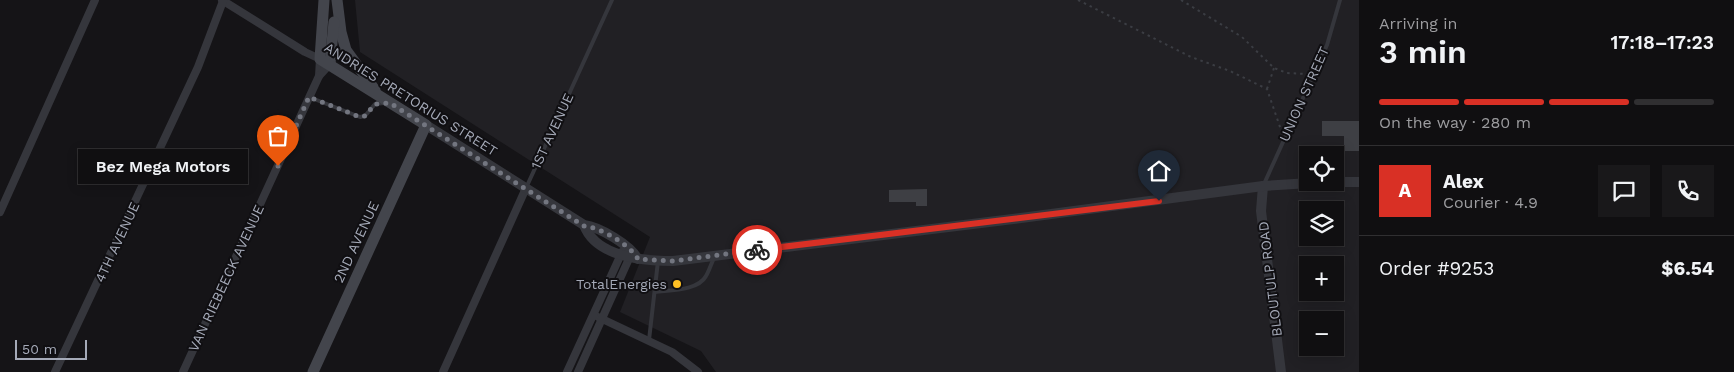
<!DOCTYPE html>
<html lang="en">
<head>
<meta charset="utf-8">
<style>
	:root { --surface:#100f11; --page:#19181a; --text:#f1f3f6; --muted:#9c9c9f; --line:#302f31; --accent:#d93025 }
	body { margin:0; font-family:"Work Sans",sans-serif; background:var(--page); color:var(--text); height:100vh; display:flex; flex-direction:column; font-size:19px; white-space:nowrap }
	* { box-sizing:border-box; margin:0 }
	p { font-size:16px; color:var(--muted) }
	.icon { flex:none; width:28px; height:28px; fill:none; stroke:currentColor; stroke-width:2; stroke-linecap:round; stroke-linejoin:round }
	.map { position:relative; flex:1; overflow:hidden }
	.details { display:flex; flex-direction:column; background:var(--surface); width:375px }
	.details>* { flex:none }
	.fabs { position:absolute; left:1299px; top:146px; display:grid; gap:10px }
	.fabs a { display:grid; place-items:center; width:45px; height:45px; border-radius:0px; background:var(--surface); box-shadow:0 2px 12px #0003,0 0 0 1px var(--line); font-size:25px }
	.scale { position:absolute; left:15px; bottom:12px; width:72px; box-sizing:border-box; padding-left:5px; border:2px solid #a5aab8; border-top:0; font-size:14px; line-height:18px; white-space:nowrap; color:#a5aab8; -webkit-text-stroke:4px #100f12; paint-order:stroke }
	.pin { position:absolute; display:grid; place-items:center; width:42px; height:42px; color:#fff; margin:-51px -21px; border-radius:50% 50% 50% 0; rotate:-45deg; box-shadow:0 0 5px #0007 }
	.pin .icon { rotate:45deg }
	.courier { position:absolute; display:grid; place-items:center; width:50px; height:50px; margin:-25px; border:4px solid #d93025; border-radius:50%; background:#fff; color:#222; box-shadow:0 1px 6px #0007 }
	.bubble { position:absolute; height:35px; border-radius:0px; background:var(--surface); box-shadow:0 2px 12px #0003,0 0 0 1px var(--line); font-size:16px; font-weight:600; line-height:35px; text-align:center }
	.overview em { font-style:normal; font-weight:600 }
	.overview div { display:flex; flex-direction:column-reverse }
	.overview { display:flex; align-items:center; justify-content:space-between; height:85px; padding:0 20px }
	h1 { font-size:32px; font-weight:600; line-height:38px }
	.bar { display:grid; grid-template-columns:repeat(4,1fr); gap:8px 5px; align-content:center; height:60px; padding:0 20px }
	.bar i { height:6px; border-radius:4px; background:var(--line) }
	.bar .on { background:var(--accent) }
	.bar p { grid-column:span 4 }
	.line { display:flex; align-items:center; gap:12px; padding:0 20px; border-top:1px solid var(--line) }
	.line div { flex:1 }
	.round { display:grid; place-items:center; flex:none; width:52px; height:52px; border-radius:0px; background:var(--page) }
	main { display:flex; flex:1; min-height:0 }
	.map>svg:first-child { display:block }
	.built { fill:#212024; fill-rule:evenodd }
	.building { fill:#3e3f44 }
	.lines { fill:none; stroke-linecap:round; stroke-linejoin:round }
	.path { stroke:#3b3d43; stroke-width:2; stroke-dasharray:2.5 4; stroke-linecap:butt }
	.service { stroke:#35363c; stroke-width:4 }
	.minor { stroke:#35363c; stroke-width:8 }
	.tertiary { stroke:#35363c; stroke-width:10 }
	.secondary { stroke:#43454c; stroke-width:11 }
	.done { stroke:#737680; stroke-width:5; stroke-dasharray:0 9 }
	.route { stroke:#d93025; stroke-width:6 }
	.poi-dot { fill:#ffc024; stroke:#100f12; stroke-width:2 }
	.labels { text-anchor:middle; stroke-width:4; stroke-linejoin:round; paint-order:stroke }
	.street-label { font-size:14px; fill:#a5aab8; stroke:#100f12 }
	.poi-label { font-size:14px; fill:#a5aab8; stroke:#100f12; text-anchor:end }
</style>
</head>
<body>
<main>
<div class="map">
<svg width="1359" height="372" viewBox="0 0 1359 372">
	<rect width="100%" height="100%" fill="#151417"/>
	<path class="built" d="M355,0h1004v372h-643l-15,-21 -81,-39 30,-75 -290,-185zM1308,155h27v27h-27zM1308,210h27v28h-27zM1308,265h27v27h-27zM1308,320h27v28h-27z"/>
	<g class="building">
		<path d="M1322,121h37v30h-15v-15h-22z"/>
		<path d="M927,189v17h-11v-4h-27v-12z"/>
	</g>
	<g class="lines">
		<g class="path">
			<path d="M1078,0l113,57 39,14 37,18 14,41"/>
			<path d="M1181,0l61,37 32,31 13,5 20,1"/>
			<path d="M1267,89l7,-21"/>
		</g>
		<g class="service">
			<path d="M309,97l51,20 5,-1 10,-12 9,-1"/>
			<path d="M1264,184l63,-139 13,-45"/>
			<path d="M526,188l86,-188"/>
			<path d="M655,292c14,-2 43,-1 51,-16 3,-5 5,-12 8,-18"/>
			<path d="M649,340l9,-79"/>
		</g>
		<g class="minor">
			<path d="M222,0l83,52 15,7 -1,17"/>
			<path d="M0,212l95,-212"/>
			<path d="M598,317l74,35 26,20"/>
			<path d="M55,372l143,-305 25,-66"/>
			<path d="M183,372l136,-296 11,-12"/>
			<path d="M443,372l83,-184"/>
			<path d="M567,372l55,-120"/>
			<path d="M578,372l54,-120"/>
		</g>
		<g class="tertiary">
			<path d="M426,125l158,100c16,2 46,20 54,34"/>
			<path d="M1335,182h24"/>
			<path d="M1263,186l-2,25 20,161"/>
			<path d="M584,225c12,32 60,36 89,36l348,-43 242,-32 63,-4"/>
		</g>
		<g class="secondary">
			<path d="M337,0l4,32 5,18 29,40"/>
			<path d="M330,64l4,-42"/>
			<path d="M313,372l113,-247 -106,-66 4,-59"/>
		</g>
	</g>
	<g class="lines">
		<path class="done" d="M278,166l31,-69 51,20 5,-1 10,-12 15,-1 194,123c16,1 46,19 54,33l35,2 84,-11"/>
		<path class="route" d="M757,250l402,-49"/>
	</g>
	<circle class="poi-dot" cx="677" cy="284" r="5"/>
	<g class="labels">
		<g class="street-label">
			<text transform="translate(1304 94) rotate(-66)" y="5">UNION STREET</text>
			<text transform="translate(411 99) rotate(32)" y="5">ANDRIES PRETORIUS STREET</text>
			<text transform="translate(552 131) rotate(-65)" y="5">1ST AVENUE</text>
			<text transform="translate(117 242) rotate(-65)" y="5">4TH AVENUE</text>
			<text transform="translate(356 242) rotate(-65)" y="5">2ND AVENUE</text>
			<text transform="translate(226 278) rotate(-65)" y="5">VAN RIEBEECK AVENUE</text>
			<text transform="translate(1270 279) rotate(-97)" y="5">BLOUTULP ROAD</text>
		</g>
		<g class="poi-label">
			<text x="667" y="289">TotalEnergies</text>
		</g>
	</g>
</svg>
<div class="fabs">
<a><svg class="icon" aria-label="locate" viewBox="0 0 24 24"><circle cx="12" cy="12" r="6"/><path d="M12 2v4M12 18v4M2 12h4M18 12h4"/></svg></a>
<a><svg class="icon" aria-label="layers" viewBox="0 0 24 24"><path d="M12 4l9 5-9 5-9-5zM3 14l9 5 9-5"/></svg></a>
<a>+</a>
<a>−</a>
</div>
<div class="scale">50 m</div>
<div class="pin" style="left:278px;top:166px;background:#ea580c"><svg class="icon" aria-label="bag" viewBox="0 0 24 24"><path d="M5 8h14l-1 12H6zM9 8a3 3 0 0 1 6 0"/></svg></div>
<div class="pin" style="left:1159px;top:201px;background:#1f2937"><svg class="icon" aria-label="home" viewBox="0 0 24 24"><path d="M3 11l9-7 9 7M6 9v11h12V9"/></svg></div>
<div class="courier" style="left:757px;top:250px"><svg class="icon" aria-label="bike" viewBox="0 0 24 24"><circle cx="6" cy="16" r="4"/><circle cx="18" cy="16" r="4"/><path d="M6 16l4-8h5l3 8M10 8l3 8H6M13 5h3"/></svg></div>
<div class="bubble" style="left:78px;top:149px;width:170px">Bez Mega Motors</div>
</div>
<section class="details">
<div class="overview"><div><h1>3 min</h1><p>Arriving in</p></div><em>17:18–17:23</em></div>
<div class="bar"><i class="on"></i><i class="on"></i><i class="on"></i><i></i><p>On the way · 280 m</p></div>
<div class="line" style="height:90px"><b class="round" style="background:var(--accent);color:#fff">A</b><div><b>Alex</b><p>Courier · 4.9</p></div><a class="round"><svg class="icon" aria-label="chat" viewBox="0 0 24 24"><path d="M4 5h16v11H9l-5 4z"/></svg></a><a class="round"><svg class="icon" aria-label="phone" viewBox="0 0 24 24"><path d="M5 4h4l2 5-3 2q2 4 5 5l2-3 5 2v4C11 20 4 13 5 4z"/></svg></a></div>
<div class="line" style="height:65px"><div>Order #9253</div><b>$6.54</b></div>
</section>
</main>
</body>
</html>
